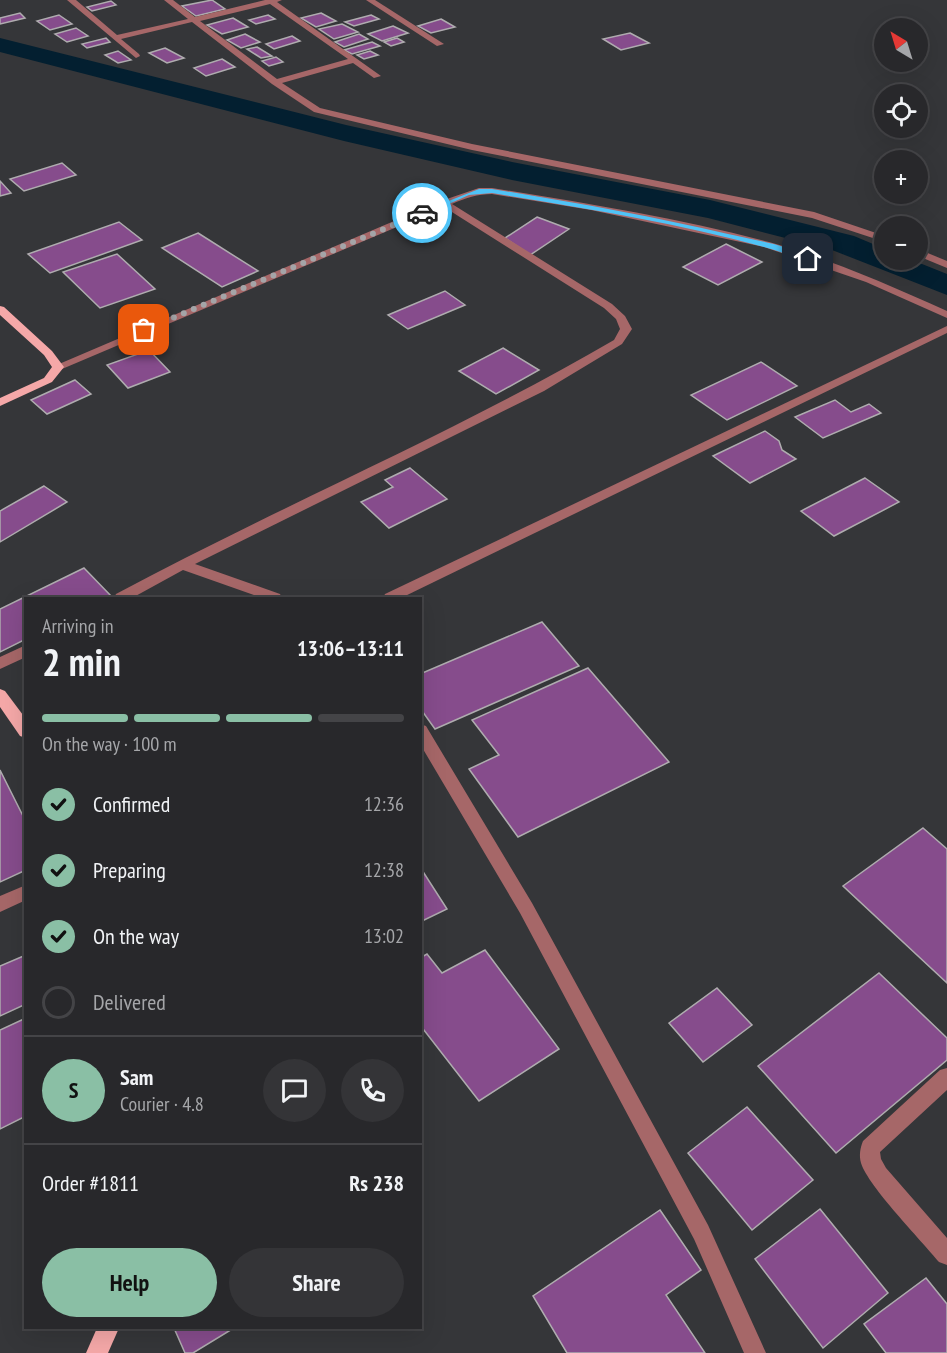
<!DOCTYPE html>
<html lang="en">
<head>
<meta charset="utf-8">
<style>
	:root { --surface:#28282b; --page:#343437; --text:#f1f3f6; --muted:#a5a6a9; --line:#444447; --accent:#8abfa5 }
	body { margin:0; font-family:"PT Sans Narrow",sans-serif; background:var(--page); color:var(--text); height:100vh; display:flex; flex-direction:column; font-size:22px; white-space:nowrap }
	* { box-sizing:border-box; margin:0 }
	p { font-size:20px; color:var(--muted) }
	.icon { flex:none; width:33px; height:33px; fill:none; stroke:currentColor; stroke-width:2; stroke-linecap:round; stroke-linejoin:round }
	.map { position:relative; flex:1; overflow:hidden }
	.side { position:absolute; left:24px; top:597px; width:398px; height:732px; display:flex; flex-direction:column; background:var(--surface); border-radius:0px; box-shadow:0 6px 24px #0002,0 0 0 2px var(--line) }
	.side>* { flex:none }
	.needle { width:39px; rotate:322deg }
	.fabs { position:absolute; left:874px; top:18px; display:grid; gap:12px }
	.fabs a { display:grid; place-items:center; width:54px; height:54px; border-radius:50%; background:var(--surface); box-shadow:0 6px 24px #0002,0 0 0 2px var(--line); font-size:30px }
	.pin { position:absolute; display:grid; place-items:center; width:51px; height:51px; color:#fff; margin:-26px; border-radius:12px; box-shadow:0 3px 9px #0006 }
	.courier { position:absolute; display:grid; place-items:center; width:60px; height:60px; margin:-30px; border:4px solid #4fc3f7; border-radius:50%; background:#fff; color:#222; box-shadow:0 2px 8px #0007 }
	.head em { font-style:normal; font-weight:700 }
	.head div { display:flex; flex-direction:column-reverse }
	.head { display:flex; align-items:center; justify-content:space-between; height:102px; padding:0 18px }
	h1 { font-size:39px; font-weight:700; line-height:45px }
	.bar { display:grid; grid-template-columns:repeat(4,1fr); gap:9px 6px; align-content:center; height:72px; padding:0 18px }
	.bar i { height:8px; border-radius:4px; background:var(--line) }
	.bar .current { background:var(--accent) }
	.bar p { grid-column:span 4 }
	.line { display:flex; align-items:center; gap:15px; padding:0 18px; border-top:2px solid var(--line) }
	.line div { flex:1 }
	.round { display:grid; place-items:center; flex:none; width:63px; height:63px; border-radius:32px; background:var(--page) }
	ol { padding:0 18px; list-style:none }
	li { display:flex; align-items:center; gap:18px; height:66px }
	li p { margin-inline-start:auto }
	li .icon { padding:6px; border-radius:50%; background:var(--accent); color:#111; stroke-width:4 }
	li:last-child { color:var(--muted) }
	li i { width:33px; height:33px; border:3px solid var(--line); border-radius:50% }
	.button { display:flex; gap:12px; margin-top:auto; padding:12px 18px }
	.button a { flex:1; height:69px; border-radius:36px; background:var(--accent); color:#111; font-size:24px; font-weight:700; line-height:69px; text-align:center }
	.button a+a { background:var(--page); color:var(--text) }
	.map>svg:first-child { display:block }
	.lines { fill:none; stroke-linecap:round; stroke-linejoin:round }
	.canal { fill:#031f30; fill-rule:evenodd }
	.building { fill:#864c8c; stroke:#afacaf; stroke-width:1.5 }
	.minor { fill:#a66768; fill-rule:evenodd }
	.major { fill:#f5a8a8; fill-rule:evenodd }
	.route { fill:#4fc3f7 }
	.done { stroke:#a4a5a8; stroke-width:6; stroke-dasharray:0 10.8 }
</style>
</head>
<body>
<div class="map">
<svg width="947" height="1353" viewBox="0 0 947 1353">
	<rect width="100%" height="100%" fill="#353639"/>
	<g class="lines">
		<path class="canal" d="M0,38l346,87 166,37 198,38 144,36 31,13v11h27l35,14v21l-115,-45 -124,-32 -196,-38 -168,-39 -344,-89z"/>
	</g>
	<g class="building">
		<path d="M212,0l13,9 -29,7 -14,-10z"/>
		<path d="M111,1l5,4 -24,6 -5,-4z"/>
		<path d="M20,13l5,5 -25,6v-6z"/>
		<path d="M321,13l15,8 -20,6 -15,-9z"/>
		<path d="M59,15l13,9 -22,6 -13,-9z"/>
		<path d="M268,15l7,4 -19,5 -7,-4z"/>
		<path d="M371,15l8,4 -25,7 -9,-4z"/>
		<path d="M233,18l15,9 -26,7 -15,-9z"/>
		<path d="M441,19l14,8 -24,6 -13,-7z"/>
		<path d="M342,24l16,8 -24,7 -15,-10z"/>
		<path d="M393,26l15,7 -26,8 -14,-7z"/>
		<path d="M76,28l12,8 -21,6 -12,-8z"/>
		<path d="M630,33l19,10 -28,7 -18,-11z"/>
		<path d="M245,34l15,8 -19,6 -14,-8z"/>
		<path d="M359,34l9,5 -24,8 -9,-5z"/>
		<path d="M292,36l8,5 -26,8 -8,-5z"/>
		<path d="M106,38l4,4 -23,6 -5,-4z"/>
		<path d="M397,38l7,4 -13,4 -7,-4z"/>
		<path d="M372,42l8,4 -28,8 -8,-4z"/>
		<path d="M257,47l15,9 -11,2 -14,-9z"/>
		<path d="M165,48l19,10 -17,5 -18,-10z"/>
		<path d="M118,51l13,9 -13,3 -13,-8z"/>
		<path d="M370,51l8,4 -14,4 -7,-4z"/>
		<path d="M276,57l7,5 -14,4 -7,-5z"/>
		<path d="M222,59l13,8 -29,9 -12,-8z"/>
		<path d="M62,163l14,12 -52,16 -14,-12z"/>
		<path d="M0,181l11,12 -11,3z"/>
		<path d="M537,217l32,12 -39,26 -25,-17z"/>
		<path d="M119,222l23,18 -92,33 -22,-19z"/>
		<path d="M198,233l60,38 -36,16 -60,-39z"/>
		<path d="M726,244l36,18 -44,23 -35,-18z"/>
		<path d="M117,254l38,35 -55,19 -37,-36z"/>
		<path d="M445,291l20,14 -57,24 -20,-14z"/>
		<path d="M503,348l36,22 -43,24 -37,-23z"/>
		<path d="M149,350l21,22 -42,16 -21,-23z"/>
		<path d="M761,362l36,24 -70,34 -36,-25z"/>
		<path d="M75,380l16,14 -44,20 -16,-14z"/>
		<path d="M835,400l16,12 18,-8 12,9 -58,25 -28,-21z"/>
		<path d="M765,431l14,10 3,9 14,9 -46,24 -37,-27z"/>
		<path d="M410,468l37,31 -58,29 -28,-26 32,-15 -8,-7z"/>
		<path d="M865,478l34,24 -65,34 -33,-25z"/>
		<path d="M44,486l23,16 -67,40v-31z"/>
		<path d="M84,568l29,30h-87v41l-26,13v-43z"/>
		<path d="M542,622l37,44 -144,63 -15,-21v-34z"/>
		<path d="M588,668l81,94 -151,75 -49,-68 30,-14 -27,-35z"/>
		<path d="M0,770l26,52v48l-26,12z"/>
		<path d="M923,828l24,21v134l-104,-97z"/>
		<path d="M420,867l27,42 -27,13z"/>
		<path d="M485,950l74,99 -80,52 -59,-76v-67l7,-4 15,19z"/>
		<path d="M26,955v49l-26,12v-50z"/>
		<path d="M879,973l68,65v22l-111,93 -78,-87z"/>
		<path d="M717,988l35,37 -49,37 -34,-39z"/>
		<path d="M26,1018v98l-26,13v-99z"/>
		<path d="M747,1107l66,73 -61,50 -64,-77z"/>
		<path d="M820,1209l68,84 -65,55 -68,-89z"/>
		<path d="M660,1210l41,60 -35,25 39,58h-138l-34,-57z"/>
		<path d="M926,1278l21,26v49h-61l-22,-29z"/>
		<path d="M174,1328h60l-41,25h-8z"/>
	</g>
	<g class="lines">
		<g class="minor">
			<path d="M67,0h9l41,35 71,-16 -24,-19h9l22,17 70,-17h17l-5,2 104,74 -7,2 -21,-15 -71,20 38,25 152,36 342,68 71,24v6l-73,-24 -340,-68 -158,-38 -42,-28 -80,-62 -71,17 18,15 1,2 -4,2zM270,4l78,55 -71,20 -77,-58z"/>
			<path d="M366,0h9l69,44 -7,2z"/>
			<path d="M479,188h13c92,15 186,30 277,54 61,17 120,43 178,69v7l-81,-36 -102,-35 -173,-37 -99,-16c-14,0 -27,4 -40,10l160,100 13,12 7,13 -10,15 -78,47 -349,173 85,30 2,4h-20l-79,-28 -51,28h-18l2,-4c164,-88 337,-160 498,-254l6,-11 -4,-10 -12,-11 -160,-101 -382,162 -4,1 -6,-3 389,-166z"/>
			<path d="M918,249l29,12v7l-29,-12z"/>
			<path d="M947,326v7l-546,265h-18l2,-4z"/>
			<path d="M26,645v12l-26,12v-12z"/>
			<path d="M420,724l6,2 106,177 176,322 58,128h-22l-50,-114 -174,-326 -100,-169z"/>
			<path d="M26,885v15l-26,12v-16z"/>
			<path d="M947,1068v22l-67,62 1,7 5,9 61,70v27l-8,-3c-17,-21 -71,-76 -78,-99 -2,-7 -1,-15 2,-22l77,-71z"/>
		</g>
		<g class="major">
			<path d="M0,306l4,1 48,44 12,16 -12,15 -52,24v-8l44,-20 8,-11 -8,-12 -44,-40z"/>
			<path d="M0,689l5,2 21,28v19l-6,-2 -20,-29z"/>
			<path d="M97,1328h22l-11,25h-22z"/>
		</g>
	</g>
	<path class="route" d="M479,189h13c80,13 158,27 236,45 26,6 61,11 84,25l-4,2c-15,-4 -29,-10 -44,-14 -89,-25 -181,-39 -272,-54l-23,2 -45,20 -6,-2z"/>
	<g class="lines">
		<path class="done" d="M144,330l278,-117"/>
	</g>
</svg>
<div class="fabs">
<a><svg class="needle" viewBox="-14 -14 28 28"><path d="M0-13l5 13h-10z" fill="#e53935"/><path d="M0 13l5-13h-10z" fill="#a5a6a9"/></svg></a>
<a><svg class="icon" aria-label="locate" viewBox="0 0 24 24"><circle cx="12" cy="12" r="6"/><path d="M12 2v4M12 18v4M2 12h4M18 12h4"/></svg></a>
<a>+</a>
<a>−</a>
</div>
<div class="pin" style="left:144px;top:330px;background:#ea580c"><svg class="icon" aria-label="bag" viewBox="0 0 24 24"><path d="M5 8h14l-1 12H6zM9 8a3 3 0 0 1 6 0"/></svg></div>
<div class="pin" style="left:808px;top:259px;background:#1f2937"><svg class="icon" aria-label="home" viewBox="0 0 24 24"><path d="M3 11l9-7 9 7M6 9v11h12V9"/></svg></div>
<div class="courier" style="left:422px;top:213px"><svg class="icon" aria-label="car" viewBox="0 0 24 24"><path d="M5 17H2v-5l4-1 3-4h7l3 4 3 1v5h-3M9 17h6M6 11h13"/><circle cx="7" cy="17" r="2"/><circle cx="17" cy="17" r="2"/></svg></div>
<section class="side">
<div class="head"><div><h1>2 min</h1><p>Arriving in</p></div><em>13:06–13:11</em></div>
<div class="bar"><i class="current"></i><i class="current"></i><i class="current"></i><i></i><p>On the way · 100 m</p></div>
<ol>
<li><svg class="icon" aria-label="check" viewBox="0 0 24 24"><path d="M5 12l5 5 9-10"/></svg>Confirmed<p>12:36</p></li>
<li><svg class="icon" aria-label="check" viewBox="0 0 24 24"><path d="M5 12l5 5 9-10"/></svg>Preparing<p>12:38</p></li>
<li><svg class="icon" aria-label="check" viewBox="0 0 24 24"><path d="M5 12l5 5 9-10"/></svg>On the way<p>13:02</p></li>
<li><i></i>Delivered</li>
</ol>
<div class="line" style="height:108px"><b class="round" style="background:var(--accent);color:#111">S</b><div><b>Sam</b><p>Courier · 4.8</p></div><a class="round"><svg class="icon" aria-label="chat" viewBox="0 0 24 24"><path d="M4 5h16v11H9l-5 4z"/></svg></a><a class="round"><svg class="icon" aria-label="phone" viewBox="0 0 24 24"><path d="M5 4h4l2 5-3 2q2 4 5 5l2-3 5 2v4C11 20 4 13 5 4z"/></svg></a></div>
<div class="line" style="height:78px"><div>Order #1811</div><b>Rs 238</b></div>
<div class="button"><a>Help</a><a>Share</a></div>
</section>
</div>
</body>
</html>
